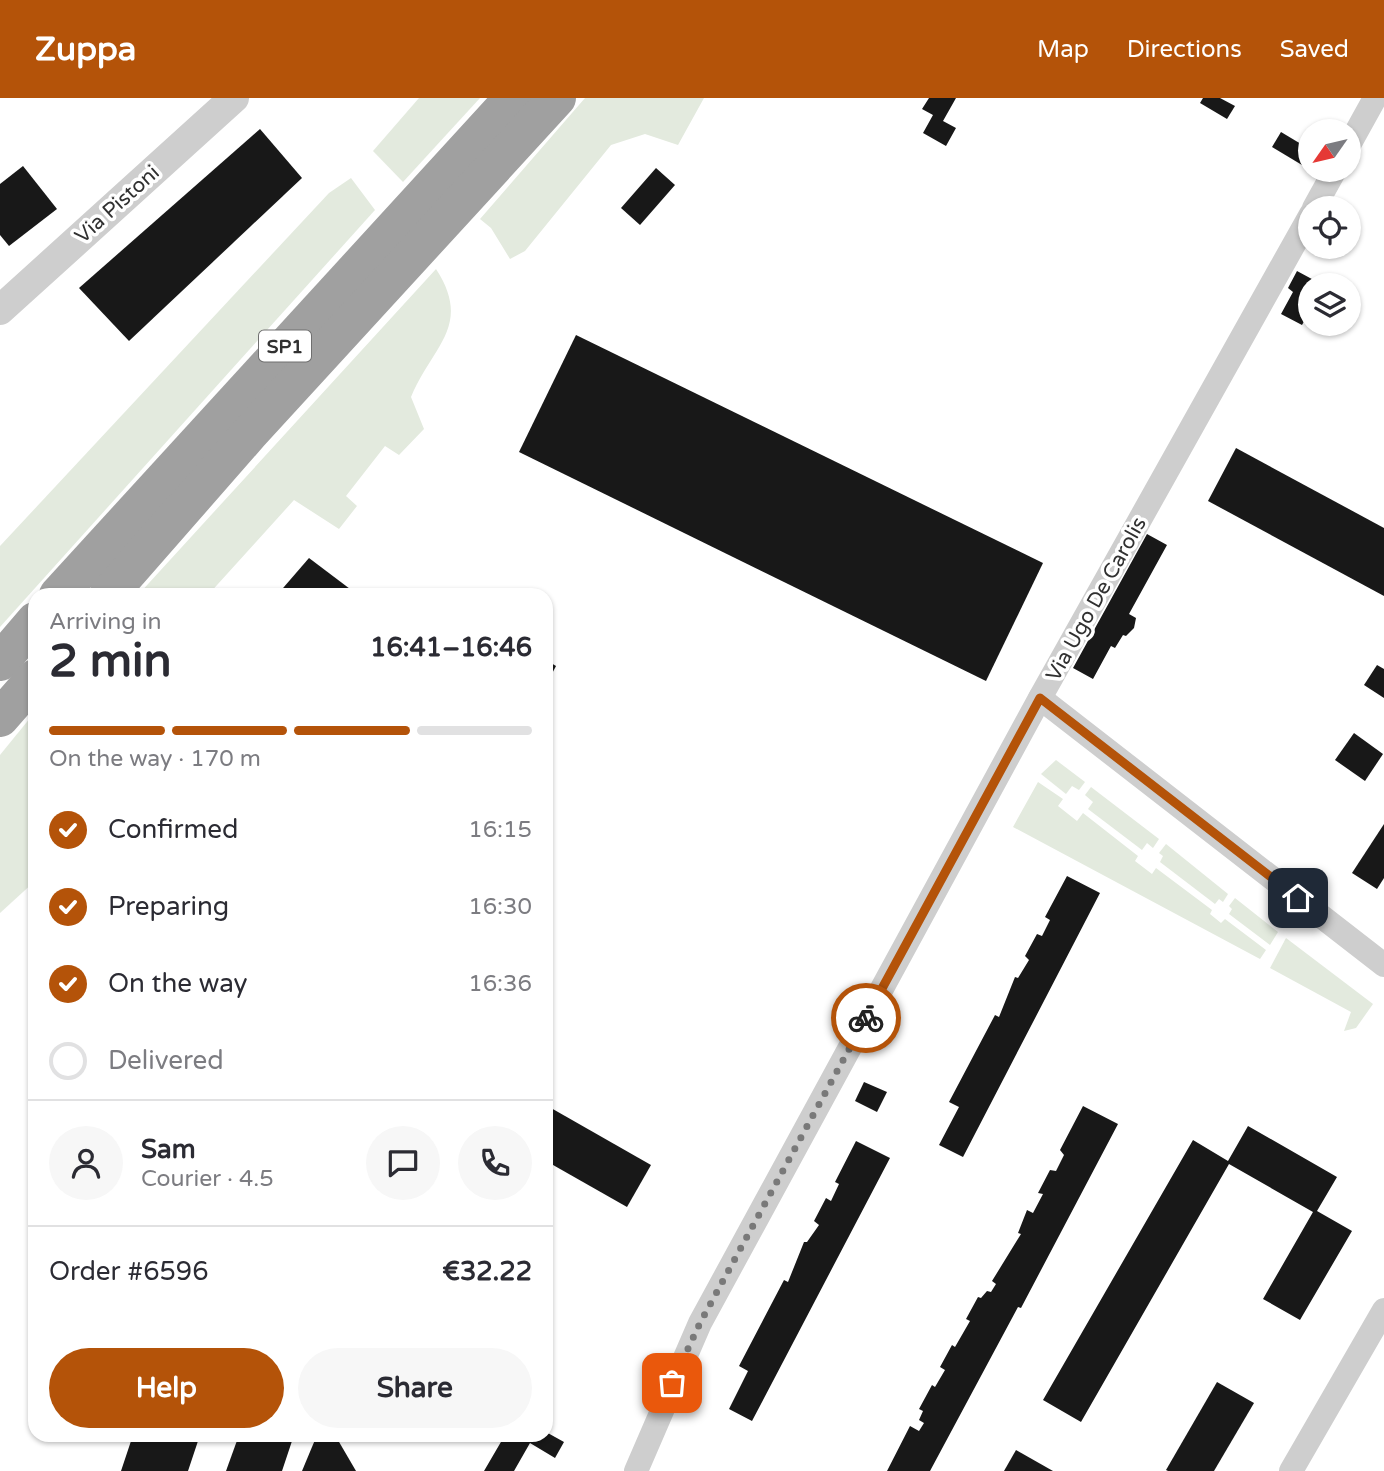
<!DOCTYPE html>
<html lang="en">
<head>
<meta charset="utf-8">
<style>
	:root { --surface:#fff; --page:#f7f7f7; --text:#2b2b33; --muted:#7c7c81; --line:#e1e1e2; --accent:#b45309 }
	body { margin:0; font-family:"Varela Round",sans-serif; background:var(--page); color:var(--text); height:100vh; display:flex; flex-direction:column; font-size:26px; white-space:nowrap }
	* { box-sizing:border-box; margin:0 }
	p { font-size:23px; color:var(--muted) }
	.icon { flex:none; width:38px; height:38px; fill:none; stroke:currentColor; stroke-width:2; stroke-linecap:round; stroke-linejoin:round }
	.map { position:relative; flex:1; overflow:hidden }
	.sheet { position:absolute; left:28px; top:490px; width:525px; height:854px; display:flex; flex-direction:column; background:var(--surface); border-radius:21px; box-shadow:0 2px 5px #0004 }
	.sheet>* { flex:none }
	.needle { width:46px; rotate:236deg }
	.fabs { position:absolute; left:1298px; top:21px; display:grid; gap:14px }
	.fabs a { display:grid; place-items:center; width:63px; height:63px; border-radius:50%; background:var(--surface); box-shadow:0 2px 5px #0004; font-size:35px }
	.pin { position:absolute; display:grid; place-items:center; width:60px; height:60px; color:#fff; margin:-30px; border-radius:14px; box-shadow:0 4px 10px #0006 }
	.courier { position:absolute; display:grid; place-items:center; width:70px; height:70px; margin:-35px; border:5px solid #b45309; border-radius:50%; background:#fff; color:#222; box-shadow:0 2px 9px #0007 }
	.summary em { font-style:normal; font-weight:700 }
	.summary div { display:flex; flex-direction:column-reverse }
	.summary { display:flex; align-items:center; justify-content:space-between; height:119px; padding:0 21px }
	h1 { font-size:46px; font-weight:700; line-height:52px }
	.bar { display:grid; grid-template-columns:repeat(4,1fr); gap:10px 7px; align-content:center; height:84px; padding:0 21px }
	.bar i { height:9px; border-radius:5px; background:var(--line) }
	.bar .current { background:var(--accent) }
	.bar p { grid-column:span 4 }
	.line { display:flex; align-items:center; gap:18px; padding:0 21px; border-top:2px solid var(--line) }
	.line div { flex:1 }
	.round { display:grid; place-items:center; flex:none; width:74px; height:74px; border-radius:37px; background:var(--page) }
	ol { padding:0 21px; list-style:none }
	li { display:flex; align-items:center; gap:21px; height:77px }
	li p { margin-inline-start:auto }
	li .icon { padding:7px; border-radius:50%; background:var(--accent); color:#fff; stroke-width:4 }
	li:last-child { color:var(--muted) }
	li i { width:38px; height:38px; border:4px solid var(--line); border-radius:50% }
	.action { display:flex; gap:14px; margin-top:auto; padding:14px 21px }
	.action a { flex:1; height:80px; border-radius:42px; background:var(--accent); color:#fff; font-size:28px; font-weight:700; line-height:80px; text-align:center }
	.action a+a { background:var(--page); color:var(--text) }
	header { display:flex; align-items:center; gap:42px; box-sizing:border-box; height:98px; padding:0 35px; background:var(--accent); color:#fff }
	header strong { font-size:33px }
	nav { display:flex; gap:38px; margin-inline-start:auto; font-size:24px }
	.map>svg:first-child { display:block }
	.green { fill:#e3eade }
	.building { fill:#181818 }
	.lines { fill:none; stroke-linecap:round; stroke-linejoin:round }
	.minor { stroke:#cecece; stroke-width:24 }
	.tertiary { stroke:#cecece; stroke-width:30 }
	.trunk { stroke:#a0a0a0; stroke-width:38 }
	.done { stroke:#797979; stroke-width:7; stroke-dasharray:0 12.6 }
	.route { stroke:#b45309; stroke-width:9 }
	.labels { text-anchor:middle; stroke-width:7; stroke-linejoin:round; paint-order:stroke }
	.shield { fill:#fff; stroke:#6f6f6f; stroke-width:2 }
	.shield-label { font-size:19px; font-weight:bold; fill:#313131 }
	.street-label { font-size:21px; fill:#313131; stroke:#fff }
</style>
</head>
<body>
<header>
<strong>Zuppa</strong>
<nav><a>Map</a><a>Directions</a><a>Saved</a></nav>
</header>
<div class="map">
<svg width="1384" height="1373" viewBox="0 0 1384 1373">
	<rect width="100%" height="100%" fill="#fff"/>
	<g class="green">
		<path d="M419,0h61l-77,84 -30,-31z"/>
		<path d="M585,0h119l-26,47 -33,-11 -34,11 -86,106 -15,8 -19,-31 -11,-9z"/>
		<path d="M351,80l24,32 -375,417v-81l329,-353z"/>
		<path d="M436,171c37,57 -4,77 -25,128l13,32 -25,26 -14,-9 -39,50 11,10 -18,23 -45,-29 -86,95h-70z"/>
		<path d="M35,614v169l-35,32v-158z"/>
		<path d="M1056,662l29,22 -6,8 -7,-4 -6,8 -25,-20z"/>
		<path d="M1038,684l25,17 -5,7 19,15 6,-8 55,43 -3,5 17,13 4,-6 56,42 -2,4 11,9 4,-4 41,31 -6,9 -247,-132z"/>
		<path d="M1091,689l68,52 -6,9 -6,-5 -5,7 -54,-41 5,-7 -8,-7z"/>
		<path d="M1166,746l62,50 -5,8 -4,-3 -4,5 -55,-42 3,-6 -4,-3z"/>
		<path d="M1235,800l43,34 -8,13 -41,-31 3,-5 -3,-3z"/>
		<path d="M1286,840l87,66 -17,24 -12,3 7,-19 -81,-44z"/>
	</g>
	<g class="building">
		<path d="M929,0h27l-13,23 13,7 -10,18 -23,-13 10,-18 -11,-6z"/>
		<path d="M1203,0h17l15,8 -8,13 -27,-16z"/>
		<path d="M260,31l42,49 -173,163 -50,-53z"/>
		<path d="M1281,34l30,18 -4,18 -35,-21z"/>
		<path d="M23,68l34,43 -48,37 -9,-11v-51z"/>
		<path d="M656,70l19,17 -35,40 -19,-17z"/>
		<path d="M1297,173l26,14h-12v24l-9,16 -21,-11 12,-22 -5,-4z"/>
		<path d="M576,237l467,228 -57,118 -467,-229z"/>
		<path d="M1236,350l148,80v68l-176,-95z"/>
		<path d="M1147,436l20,11 -38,69 7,4 -2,10 -8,8 -3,-1 -8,13 -4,-2 -18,33 -20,-11z"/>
		<path d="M309,460l49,37h-81z"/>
		<path d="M546,562l10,6 -10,19z"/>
		<path d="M1377,567l7,4v29l-20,-13z"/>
		<path d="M1354,635l29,21 -18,27 -30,-21z"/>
		<path d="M1384,726v54l-7,11 -25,-16z"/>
		<path d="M1067,778l33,17 -137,264 -24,-12 20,-38 -10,-5 46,-87 4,2 16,-40 3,1 11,-18 -4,-4 12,-22 5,2 8,-16 -5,-3z"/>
		<path d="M864,984l23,10 -10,20 -22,-11z"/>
		<path d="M1083,1008l35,18 -97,184 -3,-1 -88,164h-43l23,-45 9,5 5,-8 -5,-3 4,-9 -4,-2 13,-24 3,2 10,-17 -5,-3 12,-22 3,2 15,-26 -4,-2 12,-22 3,1 6,-7 4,1 5,-8 -4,-3 29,-47 -3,-1 9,-23 6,3 10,-19 -5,-1 12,-23 6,1 8,-16 -4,-5z"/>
		<path d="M551,1010l100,57 -24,42 -81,-46v-45z"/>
		<path d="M1248,1028l89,51 -20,34 35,20 -52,89 -37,-21 50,-87 -84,-48 -148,258 -38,-22 150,-260 35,21z"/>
		<path d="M856,1043l34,17 -138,263 -23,-12 19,-38 -9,-5 45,-86 4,2 16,-40h3l12,-17 -5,-4 12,-23 5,3 8,-17 -4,-2z"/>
		<path d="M1217,1284l37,21 -40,68h-46l-2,-1z"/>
		<path d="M546,1334l18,10 -9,16 -25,-15 -16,28h-30l21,-36h41z"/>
		<path d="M133,1337h67l-12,36h-67z"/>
		<path d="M239,1337h55l-12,36h-56z"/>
		<path d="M317,1337h18l21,36h-54z"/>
		<path d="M1016,1352l37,21h-49z"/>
	</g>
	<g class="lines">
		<g class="minor">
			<path d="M1349,47l26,-47"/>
			<path d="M1314,110l21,-38"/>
			<path d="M1040,600l344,267"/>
			<path d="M636,1373l64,-148 340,-625 271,-484"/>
			<path d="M1291,1373l93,-161"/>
		</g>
		<path class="tertiary" d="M0,212l234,-212"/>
		<g class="trunk">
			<path d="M58,497l455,-497"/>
			<path d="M108,497l141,-161 308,-336"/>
			<path d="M0,564l35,-41"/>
			<path d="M0,620l35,-40"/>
		</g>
	</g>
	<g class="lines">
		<path class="done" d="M672,1285l28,-60 166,-305"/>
		<path class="route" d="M866,920l174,-320 258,200"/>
	</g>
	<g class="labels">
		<rect class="shield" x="259" y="232.5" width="52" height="31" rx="5"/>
		<g class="shield-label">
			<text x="285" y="255">SP1</text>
		</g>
		<g class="street-label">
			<text transform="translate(117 106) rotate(-42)" y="7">Via Pistoni</text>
			<text transform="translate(1096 501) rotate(-61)" y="7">Via Ugo De Carolis</text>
		</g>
	</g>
</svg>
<div class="fabs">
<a><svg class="needle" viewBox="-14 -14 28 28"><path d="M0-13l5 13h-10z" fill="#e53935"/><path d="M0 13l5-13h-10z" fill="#7c7c81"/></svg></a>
<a><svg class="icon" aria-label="locate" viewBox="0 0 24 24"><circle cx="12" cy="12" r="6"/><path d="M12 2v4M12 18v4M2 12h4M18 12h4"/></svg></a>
<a><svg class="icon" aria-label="layers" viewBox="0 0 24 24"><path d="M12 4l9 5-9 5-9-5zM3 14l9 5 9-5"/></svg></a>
</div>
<div class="pin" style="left:672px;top:1285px;background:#ea580c"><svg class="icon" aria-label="bag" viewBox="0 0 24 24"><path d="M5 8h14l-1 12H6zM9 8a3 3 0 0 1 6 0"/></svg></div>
<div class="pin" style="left:1298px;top:800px;background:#1f2937"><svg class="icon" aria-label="home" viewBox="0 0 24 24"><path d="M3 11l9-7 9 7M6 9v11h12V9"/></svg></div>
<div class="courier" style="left:866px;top:920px"><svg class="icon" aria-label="bike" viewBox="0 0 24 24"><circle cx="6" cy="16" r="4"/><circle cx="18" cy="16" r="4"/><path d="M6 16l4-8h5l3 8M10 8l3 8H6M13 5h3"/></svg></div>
<section class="sheet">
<div class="summary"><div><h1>2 min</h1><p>Arriving in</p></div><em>16:41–16:46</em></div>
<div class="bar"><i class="current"></i><i class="current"></i><i class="current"></i><i></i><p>On the way · 170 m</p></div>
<ol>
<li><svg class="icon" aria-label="check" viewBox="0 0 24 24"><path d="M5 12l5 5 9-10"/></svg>Confirmed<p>16:15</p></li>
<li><svg class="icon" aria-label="check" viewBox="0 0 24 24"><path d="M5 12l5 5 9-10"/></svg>Preparing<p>16:30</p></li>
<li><svg class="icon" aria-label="check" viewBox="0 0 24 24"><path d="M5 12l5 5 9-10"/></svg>On the way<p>16:36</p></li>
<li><i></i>Delivered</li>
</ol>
<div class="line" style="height:126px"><a class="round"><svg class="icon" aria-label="person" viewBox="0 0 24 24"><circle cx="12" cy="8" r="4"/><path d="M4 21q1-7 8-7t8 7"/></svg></a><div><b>Sam</b><p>Courier · 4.5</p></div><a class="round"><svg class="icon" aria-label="chat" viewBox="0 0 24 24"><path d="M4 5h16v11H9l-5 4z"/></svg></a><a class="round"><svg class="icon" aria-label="phone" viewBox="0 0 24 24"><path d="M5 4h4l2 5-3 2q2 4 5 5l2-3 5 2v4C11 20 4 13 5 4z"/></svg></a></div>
<div class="line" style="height:91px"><div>Order #6596</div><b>€32.22</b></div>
<div class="action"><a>Help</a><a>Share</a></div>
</section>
</div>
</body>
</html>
